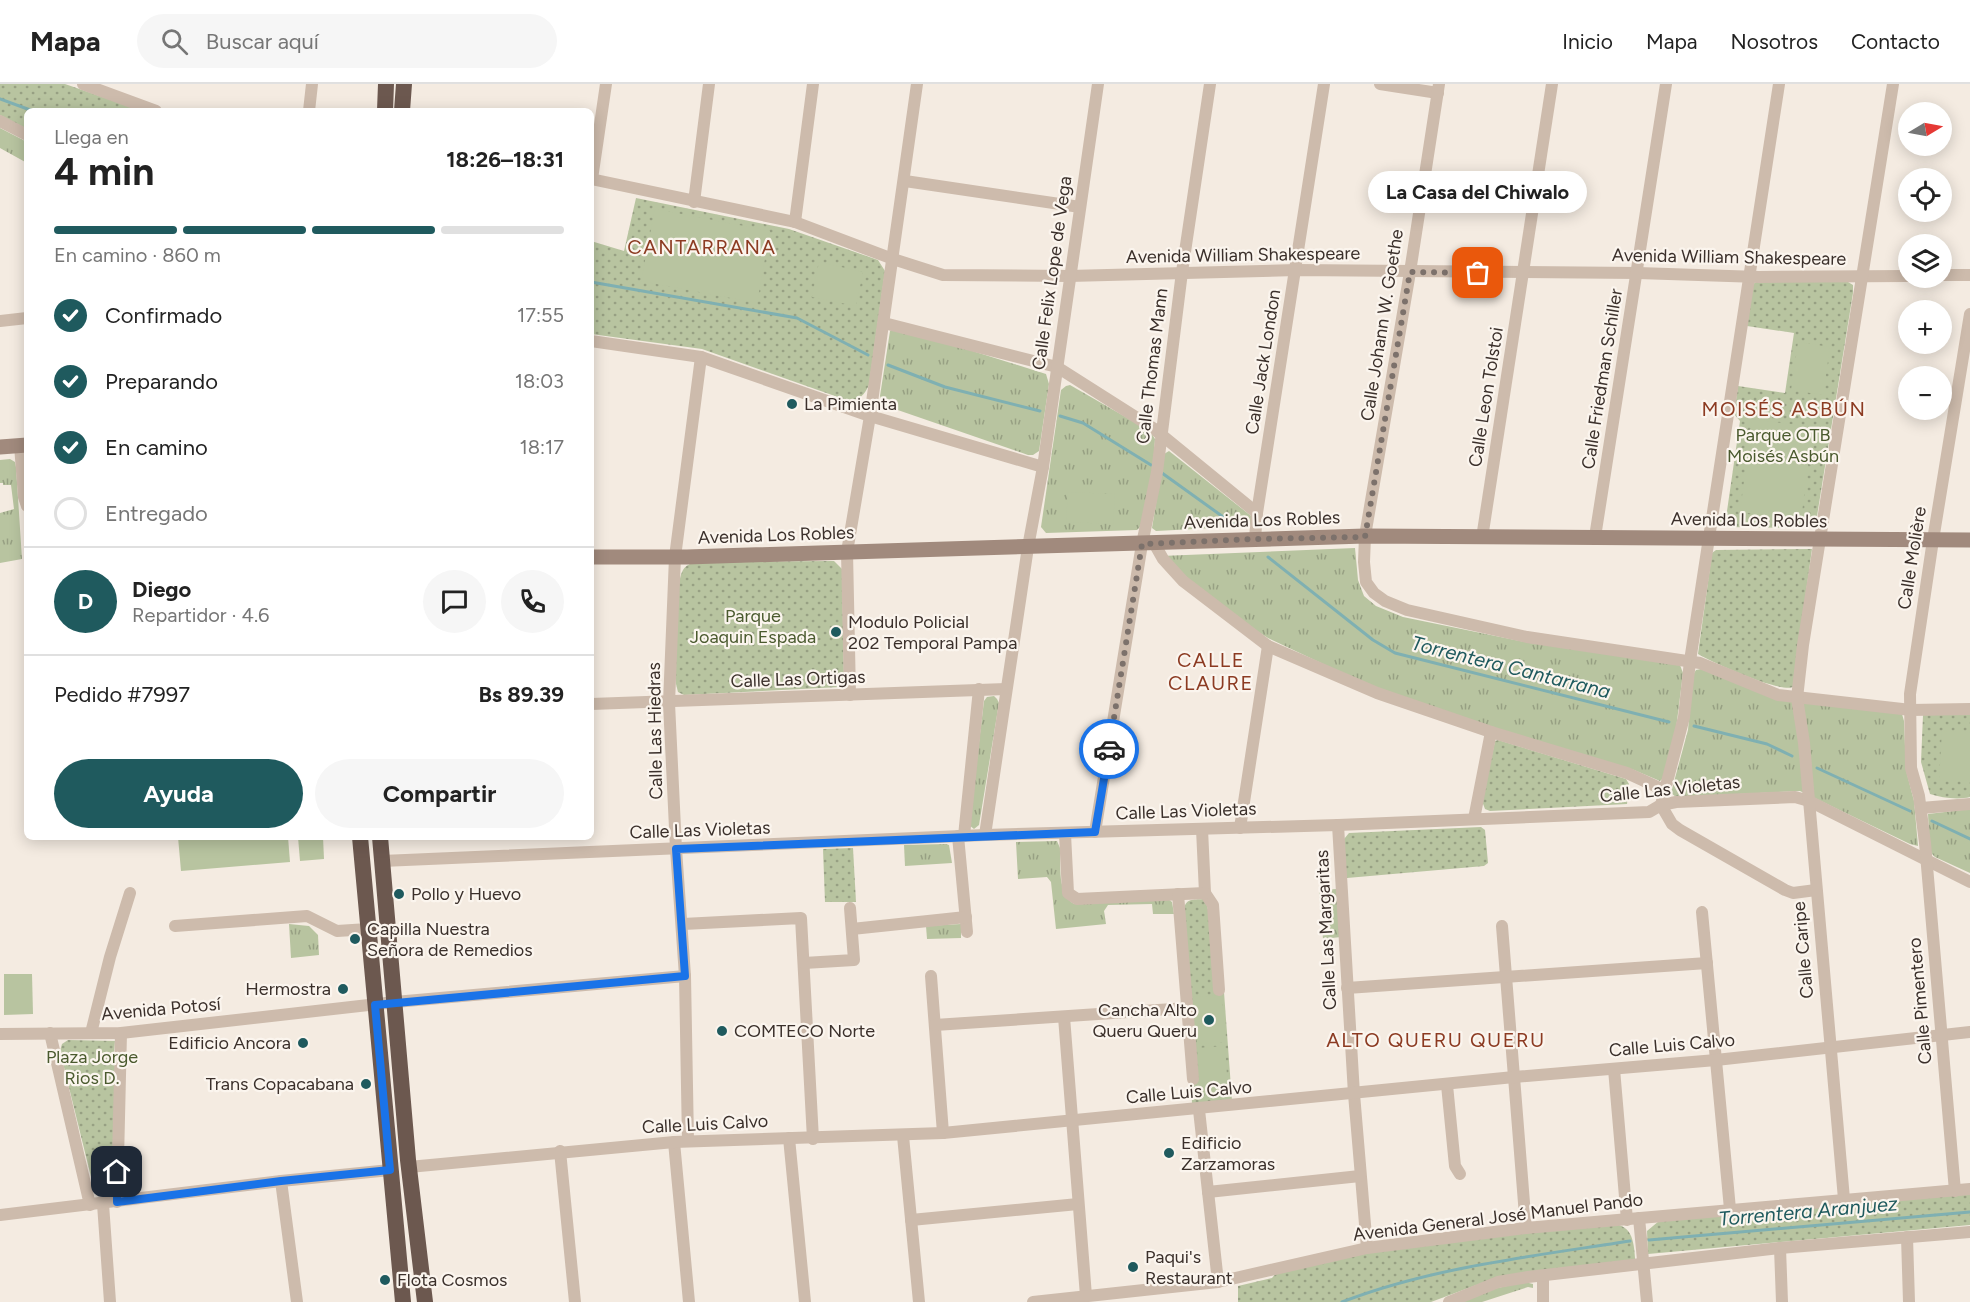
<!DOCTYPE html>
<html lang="es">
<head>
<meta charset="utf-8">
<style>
	:root { --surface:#fff; --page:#f6f6f6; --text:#222; --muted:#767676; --line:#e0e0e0; --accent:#1f5a5e }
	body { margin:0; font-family:Figtree,sans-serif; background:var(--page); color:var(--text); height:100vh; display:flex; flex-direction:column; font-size:22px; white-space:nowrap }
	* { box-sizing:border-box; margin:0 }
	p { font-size:20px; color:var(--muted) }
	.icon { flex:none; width:33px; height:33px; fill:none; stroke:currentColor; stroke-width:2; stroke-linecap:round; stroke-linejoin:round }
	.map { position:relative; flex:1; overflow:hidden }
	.drawer { position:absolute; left:24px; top:24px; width:570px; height:732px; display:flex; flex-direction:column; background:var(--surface); border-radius:9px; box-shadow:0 3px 15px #0003 }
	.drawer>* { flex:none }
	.needle { width:39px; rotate:80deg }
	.tools { position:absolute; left:1898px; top:18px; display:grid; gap:12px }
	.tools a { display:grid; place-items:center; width:54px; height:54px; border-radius:50%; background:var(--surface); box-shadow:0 3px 15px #0003; font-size:30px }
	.pin { position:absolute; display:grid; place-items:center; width:51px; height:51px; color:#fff; margin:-26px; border-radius:12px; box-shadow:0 3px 9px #0006 }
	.courier { position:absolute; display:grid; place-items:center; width:60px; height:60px; margin:-30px; border:4px solid #1a73e8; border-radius:50%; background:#fff; color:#222; box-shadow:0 2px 8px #0007 }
	.bubble { position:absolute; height:42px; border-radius:21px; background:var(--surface); box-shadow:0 3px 15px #0003; font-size:20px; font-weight:700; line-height:42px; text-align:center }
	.headline em { font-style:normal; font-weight:700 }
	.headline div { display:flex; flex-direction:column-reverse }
	.headline { display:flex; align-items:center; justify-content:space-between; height:102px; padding:0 30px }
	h1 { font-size:39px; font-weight:700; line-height:45px }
	.bar { display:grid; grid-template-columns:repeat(4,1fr); gap:9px 6px; align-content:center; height:72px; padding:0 30px }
	.bar i { height:8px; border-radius:4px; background:var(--line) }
	.bar .selected { background:var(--accent) }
	.bar p { grid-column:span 4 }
	.line { display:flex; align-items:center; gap:15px; padding:0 30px; border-top:2px solid var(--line) }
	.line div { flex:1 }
	.round { display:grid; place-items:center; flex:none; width:63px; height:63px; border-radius:32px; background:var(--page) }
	ol { padding:0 30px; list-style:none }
	li { display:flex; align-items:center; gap:18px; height:66px }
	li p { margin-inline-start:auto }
	li .icon { padding:6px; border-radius:50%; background:var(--accent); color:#fff; stroke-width:4 }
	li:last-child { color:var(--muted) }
	li i { width:33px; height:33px; border:3px solid var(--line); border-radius:50% }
	.primary-button { display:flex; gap:12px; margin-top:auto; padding:12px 30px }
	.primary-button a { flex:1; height:69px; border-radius:36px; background:var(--accent); color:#fff; font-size:24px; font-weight:700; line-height:69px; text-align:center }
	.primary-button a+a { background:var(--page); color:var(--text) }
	header { display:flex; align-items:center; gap:36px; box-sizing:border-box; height:84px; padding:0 30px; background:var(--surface); border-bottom:2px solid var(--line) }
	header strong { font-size:28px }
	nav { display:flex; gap:33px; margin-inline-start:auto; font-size:21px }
	.search { width:420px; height:54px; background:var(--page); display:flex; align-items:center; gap:15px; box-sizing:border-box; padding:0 21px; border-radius:33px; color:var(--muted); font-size:22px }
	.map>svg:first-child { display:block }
	.grass { fill:url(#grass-tufts) }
	.park { fill:url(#park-dots) }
	.pitch { fill:#b8c4a0 }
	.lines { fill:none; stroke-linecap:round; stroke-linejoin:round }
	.stream { stroke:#7fb0b2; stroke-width:3 }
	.minor { stroke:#cdbbac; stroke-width:12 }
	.secondary { stroke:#a18a7d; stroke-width:15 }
	.trunk { stroke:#6c584f; stroke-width:16 }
	.done { stroke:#7c716b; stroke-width:6; stroke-dasharray:0 10.8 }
	.route { stroke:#1a73e8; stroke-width:8 }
	.poi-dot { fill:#1f5a5e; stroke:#fbf5ee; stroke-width:2 }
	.labels { text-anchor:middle; stroke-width:4.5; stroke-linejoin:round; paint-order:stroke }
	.street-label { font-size:18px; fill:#3b302b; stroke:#fbf5ee }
	.poi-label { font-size:18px; fill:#3b302b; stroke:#fbf5ee; text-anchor:start }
	.park-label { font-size:18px; fill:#4a5a2e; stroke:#fbf5ee }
	.neighbourhood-label { font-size:20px; letter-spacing:1.5px; fill:#8c3b22; stroke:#fbf5ee }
	.water-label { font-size:20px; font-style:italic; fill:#1f5a5e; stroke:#fbf5ee }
</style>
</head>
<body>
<header>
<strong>Mapa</strong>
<div class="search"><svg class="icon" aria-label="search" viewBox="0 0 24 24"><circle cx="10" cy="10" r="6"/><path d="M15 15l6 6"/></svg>Buscar aquí</div>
<nav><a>Inicio</a><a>Mapa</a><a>Nosotros</a><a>Contacto</a></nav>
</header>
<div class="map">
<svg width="1970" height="1218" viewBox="0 0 1970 1218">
	<defs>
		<pattern id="grass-tufts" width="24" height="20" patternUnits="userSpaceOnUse" patternTransform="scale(1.5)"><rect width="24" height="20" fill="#b8c4a0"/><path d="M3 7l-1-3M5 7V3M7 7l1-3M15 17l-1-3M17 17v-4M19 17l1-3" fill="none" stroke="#97a083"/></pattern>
		<pattern id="park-dots" width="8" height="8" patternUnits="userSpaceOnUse" patternTransform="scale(1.5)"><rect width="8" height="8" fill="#b8c4a0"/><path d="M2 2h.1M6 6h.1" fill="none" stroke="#97a083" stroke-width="1.8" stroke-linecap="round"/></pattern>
	</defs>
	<rect width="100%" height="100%" fill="#f4ebe1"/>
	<g class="grass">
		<path d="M0,44l27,14v21l-27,-15z"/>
		<path d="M893,244h6l147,46 3,10 -10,67 -6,4h-5l-139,-48 -6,-4 -3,-7 10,-65z"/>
		<path d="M1070,301l80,46 5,8 -2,29 -11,57 -5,5 -91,3 -5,-6 20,-137 5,-4z"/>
		<path d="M1169,367l86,68 -2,7 -97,5 -4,-3 12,-74z"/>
		<path d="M10,375l5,3 1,5 6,92 -22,4v-50l14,-4 -3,-24h-8v-2h-3v-23z"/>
		<path d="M1355,464l3,32 6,16 12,10 27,11 117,24 160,24 3,8 -7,56 -11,48 -5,4 -26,-11 -145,-44 -117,-39 -104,-49 -56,-35 -51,-47z"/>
		<path d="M1701,585l76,31 125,14 2,7 2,49 8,31 4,45 -8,-2 -110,-53 -124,6 -5,-4 17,-63 5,-55 3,-5z"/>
		<path d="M994,612l3,3 2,4 -20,122 -5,4 -5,-4 15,-124 3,-4z"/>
		<path d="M1970,725v64l-35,-16 -5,-5 -2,-38z"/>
		<path d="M1057,757l3,7c1,18 -3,45 14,56l94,-5 4,3 2,12h-21l-1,-10 -44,1 -4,6 2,13 -50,5 -5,-47 -4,-5 -29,2 -2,-37z"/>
		<path d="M946,760l3,1 3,18 -47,3 -1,-21z"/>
		<path d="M1337,805l4,48 -18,2 -4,-49z"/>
		<path d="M289,840l20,2 9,9 1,20 -28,3z"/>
		<path d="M961,840v14l-34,1 -1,-13z"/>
		<path d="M1525,1198l8,2v4l-5,-1 -46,15h-24l35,-13z"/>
	</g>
	<g class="park">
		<path d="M0,0h65l78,27h-116v19l-27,-15z"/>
		<path d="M636,114l153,31 89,31 7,11 -16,114c-5,10 -8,14 -20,16l-147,-52 -111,-15v-93l33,10z"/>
		<path d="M1758,197l90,1 5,3v8l-36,223 -2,9 -4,3 -87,-1 -4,-2 -2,-6 9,-8 13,-90 -6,-7 4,-28 47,7 9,-60 -47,-7 6,-42z"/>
		<path d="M1812,465l-19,138c-13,6 -80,-24 -95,-33l14,-101 4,-3z"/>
		<path d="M834,477l8,8 2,110 -4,8 -156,8 -6,-3 -2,-8c0,-21 -2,-100 7,-114 3,-5 7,-6 12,-8z"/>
		<path d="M1970,629v84c-12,3 -28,1 -40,-3l-9,-32 2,-47z"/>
		<path d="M1498,656l128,39 3,5 -2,20 -137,7 -5,-2 -3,-8 13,-60z"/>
		<path d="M1481,743l4,3 3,33 -4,3 -137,12 -1,-2 -2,-37 5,-6z"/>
		<path d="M853,764l3,54h-31l-2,-53z"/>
		<path d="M1203,815l3,1 18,92 8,109 -40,3 -8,-195c2,-11 9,-9 19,-10z"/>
		<path d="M68,956l47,1 -1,12 4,10 -5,134 -12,-1 -7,-7 -34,-138 2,-7z"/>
		<path d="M1970,1110v31l-322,29 -1,-23 12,-10z"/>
		<path d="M1619,1141c17,5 15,27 17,43l-138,9 -67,25h-193v-16l34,-8 5,-6 91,-20 164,-20z"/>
	</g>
	<g class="pitch">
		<path d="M655,125l115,22 -13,72 -116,-22z"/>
		<path d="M819,178l44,10 -7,34 -44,-9z"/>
		<path d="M1798,258l32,5 -7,48 -32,-5z"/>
		<path d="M1752,335l61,8 -12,93 -61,-8z"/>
		<path d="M1068,408l47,2 -2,30 -47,-2z"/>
		<path d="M1942,647l28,2v48l-31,-1z"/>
		<path d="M178,753h110l2,25 -109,9z"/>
		<path d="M298,753h25l1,22 -24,2z"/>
		<path d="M4,890h28l1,40 -29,1z"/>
		<path d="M1222,911l3,47 -28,2 -4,-47z"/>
		<path d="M1225,962l3,44 -28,2 -3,-44z"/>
	</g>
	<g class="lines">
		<g class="stream">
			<path d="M0,15l33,12"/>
			<path d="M591,198l206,36 71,37"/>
			<path d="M888,281l57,22 95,24"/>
			<path d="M1060,332l23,7 68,42"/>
			<path d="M1162,389l71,51"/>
			<path d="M1268,473l105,83 22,13 274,69"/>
			<path d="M1694,642l73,18 25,12"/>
			<path d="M1817,684l93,43"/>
			<path d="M1932,737l38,18"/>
			<path d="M1649,1156l321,-28"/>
			<path d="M1342,1218c91,-35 192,-46 288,-61"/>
		</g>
		<g class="minor">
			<path d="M83,0l73,27"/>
			<path d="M1380,0l58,9"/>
			<path d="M1439,0l-29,188 -45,264 -1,26 2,20 8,11 11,8 22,9 120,27 173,26 78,32 133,15 59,-1"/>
			<path d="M1779,0l-89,577 -6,56 -23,88 11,19 8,6 105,60 8,3 23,-3"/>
			<path d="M309,27l3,-27"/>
			<path d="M0,37l27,14"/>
			<path d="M591,95l204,43 98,37 50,16 126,1 227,-6 342,3 121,4 149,-1"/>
			<path d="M592,95l14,-95"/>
			<path d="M905,97l175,26"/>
			<path d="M694,118l15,-118"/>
			<path d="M795,138l18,-138"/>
			<path d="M1941,191h29"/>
			<path d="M0,237l27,-3"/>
			<path d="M884,239l173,44 96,61 104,85"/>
			<path d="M591,257l110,16 169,59 173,51"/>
			<path d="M20,361l4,52 3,9"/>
			<path d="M1595,453l71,-453"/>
			<path d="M1482,454l70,-454"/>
			<path d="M1255,455l2,-26 67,-429"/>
			<path d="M1154,459l9,16 20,22 85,65 109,47 114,39 136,41 37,17"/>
			<path d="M850,611l-3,-143 23,-136 47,-332"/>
			<path d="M591,620l415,-15"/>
			<path d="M1921,724l49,-4"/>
			<path d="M1474,735l17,-87"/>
			<path d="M1338,741l16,269 13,154"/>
			<path d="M1240,744l28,-182"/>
			<path d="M1202,745l3,64 8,12 6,85"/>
			<path d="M1095,748l47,-288 15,-72 25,-200 28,-188"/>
			<path d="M1065,750l3,59 9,6 128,-6"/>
			<path d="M985,751l43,-288 15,-80 55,-383"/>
			<path d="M958,752l9,96"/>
			<path d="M964,752l15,-147"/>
			<path d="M382,777l603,-26 353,-10 311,-13 12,-7 15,-3 119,-5 14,4 161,81"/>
			<path d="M1178,810l15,185"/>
			<path d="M1702,828l28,297"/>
			<path d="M683,840l118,-6 12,221"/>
			<path d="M175,842l132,-10 30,15 31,-2"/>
			<path d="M1502,842l24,302"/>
			<path d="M852,845l114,-12"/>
			<path d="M804,879l50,-3 -4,-52"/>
			<path d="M931,892l12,157"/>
			<path d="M1347,904l360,-25"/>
			<path d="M1064,933l22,279"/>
			<path d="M935,941l253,-17"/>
			<path d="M50,949l40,172"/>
			<path d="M91,949l19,-76 20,-64"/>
			<path d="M0,950l121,-1 274,-31 290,-26"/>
			<path d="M1614,985l13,151"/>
			<path d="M1447,1001l8,81 5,8"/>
			<path d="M1199,1026l19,172"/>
			<path d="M903,1052l16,166"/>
			<path d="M789,1054l16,164"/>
			<path d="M688,1057l-3,-165 -9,-127 -7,-146 6,-146 26,-200"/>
			<path d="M674,1058l15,160"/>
			<path d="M560,1067l15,151"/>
			<path d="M409,1083l265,-25 269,-9 571,-56 202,-17 254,-28"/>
			<path d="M281,1097l16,121"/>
			<path d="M1955,1107l-30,-348 -6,-47 -8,-28 -1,-74 23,-154 37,-226"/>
			<path d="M1208,1108l152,-16"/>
			<path d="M1844,1115l-40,-456 -7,-45 6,-53 90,-561"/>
			<path d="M117,1118l4,-169"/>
			<path d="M103,1120l7,98"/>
			<path d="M0,1131l281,-34 109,-11"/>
			<path d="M1639,1134l8,84"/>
			<path d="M911,1136l167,-16"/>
			<path d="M1907,1153l2,65"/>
			<path d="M1780,1164l2,54"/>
			<path d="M1543,1193v25"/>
			<path d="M1033,1218l185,-20 149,-34 159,-20 444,-39"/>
			<path d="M1449,1218l49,-20 30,-5 252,-29 190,-16"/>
		</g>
		<g class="secondary">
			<path d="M0,363l27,-2"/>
			<path d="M591,473h96l678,-21 605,4"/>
		</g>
		<g class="trunk">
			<path d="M385,27l1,-27"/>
			<path d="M402,27l2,-27"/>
			<path d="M360,753l43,465"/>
			<path d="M380,753l28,323 17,142"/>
		</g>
	</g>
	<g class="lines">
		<path class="done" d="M1109,665l33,-205 113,-5 110,-2 45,-265 68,1"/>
		<path class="route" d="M117,1088v30l164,-21 109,-11 -15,-165 310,-29 -9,-127 419,-17 14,-83"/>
	</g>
	<g class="poi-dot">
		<circle cx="792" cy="320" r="6"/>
		<circle cx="836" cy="548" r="6"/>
		<circle cx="399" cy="810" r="6"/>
		<circle cx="355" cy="855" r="6"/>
		<circle cx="343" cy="905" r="6"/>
		<circle cx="1209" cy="936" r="6"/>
		<circle cx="722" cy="947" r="6"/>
		<circle cx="303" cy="959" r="6"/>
		<circle cx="366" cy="1000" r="6"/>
		<circle cx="1169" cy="1069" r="6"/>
		<circle cx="1133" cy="1183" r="6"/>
		<circle cx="385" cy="1196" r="6"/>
	</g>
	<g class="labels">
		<g class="street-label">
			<text transform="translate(1243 171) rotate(-1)" y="6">Avenida William Shakespeare</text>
			<text transform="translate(1729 173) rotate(1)" y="6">Avenida William Shakespeare</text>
			<text transform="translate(1052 189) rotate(-82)" y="6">Calle Felix Lope de Vega</text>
			<text transform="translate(1382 241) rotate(-81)" y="6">Calle Johann W. Goethe</text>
			<text transform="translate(1263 278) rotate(-81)" y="6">Calle Jack London</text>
			<text transform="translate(1152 282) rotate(-83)" y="6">Calle Thomas Mann</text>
			<text transform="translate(1602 295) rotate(-81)" y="6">Calle Friedman Schiller</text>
			<text transform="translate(1486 313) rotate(-81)" y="6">Calle Leon Tolstoi</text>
			<text transform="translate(1262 436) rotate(-2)" y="6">Avenida Los Robles</text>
			<text transform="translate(1749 436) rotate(1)" y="6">Avenida Los Robles</text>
			<text transform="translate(776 451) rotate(-2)" y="6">Avenida Los Robles</text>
			<text transform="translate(1912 474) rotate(-81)" y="6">Calle Molière</text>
			<text transform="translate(798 595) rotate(-2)" y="6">Calle Las Ortigas</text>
			<text transform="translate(655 647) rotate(-91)" y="6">Calle Las Hiedras</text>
			<text transform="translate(1670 705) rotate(-6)" y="6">Calle Las Violetas</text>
			<text transform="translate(1186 727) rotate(-2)" y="6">Calle Las Violetas</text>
			<text transform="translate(700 746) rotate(-2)" y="6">Calle Las Violetas</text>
			<text transform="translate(1326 846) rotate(-93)" y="6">Calle Las Margaritas</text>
			<text transform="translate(1803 866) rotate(-95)" y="6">Calle Caripe</text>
			<text transform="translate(1920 917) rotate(-95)" y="6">Calle Pimentero</text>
			<text transform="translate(161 925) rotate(-5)" y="6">Avenida Potosí</text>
			<text transform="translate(1672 961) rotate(-5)" y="6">Calle Luis Calvo</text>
			<text transform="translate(1189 1008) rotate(-5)" y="6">Calle Luis Calvo</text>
			<text transform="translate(705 1040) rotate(-3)" y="6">Calle Luis Calvo</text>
			<text transform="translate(1498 1133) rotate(-7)" y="6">Avenida General José Manuel Pando</text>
		</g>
		<g class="poi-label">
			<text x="804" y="326">La Pimienta</text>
			<text x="848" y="544">Modulo Policial<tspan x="848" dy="21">202 Temporal Pampa</tspan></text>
			<text x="411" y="816">Pollo y Huevo</text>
			<text x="367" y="851">Capilla Nuestra<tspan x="367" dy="21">Señora de Remedios</tspan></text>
			<text x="331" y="911" text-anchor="end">Hermostra</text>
			<text x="1197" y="932" text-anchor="end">Cancha Alto<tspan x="1197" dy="21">Queru Queru</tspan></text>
			<text x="734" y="953">COMTECO Norte</text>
			<text x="291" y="965" text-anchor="end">Edificio Ancora</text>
			<text x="354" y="1006" text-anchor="end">Trans Copacabana</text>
			<text x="1181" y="1065">Edificio<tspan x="1181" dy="21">Zarzamoras</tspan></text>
			<text x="1145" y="1179">Paqui's<tspan x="1145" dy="21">Restaurant</tspan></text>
			<text x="397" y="1202">Flota Cosmos</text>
		</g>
		<g class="park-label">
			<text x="1783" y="357">Parque OTB<tspan x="1783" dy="21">Moisés Asbún</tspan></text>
			<text x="753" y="538">Parque<tspan x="753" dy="21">Joaquin Espada</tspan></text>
			<text x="92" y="979">Plaza Jorge<tspan x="92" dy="21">Rios D.</tspan></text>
		</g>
		<g class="neighbourhood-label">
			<text x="702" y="170">CANTARRANA</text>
			<text x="1784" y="332">MOISÉS ASBÚN</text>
			<text x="1211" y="583">CALLE<tspan x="1211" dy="23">CLAURE</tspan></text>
			<text x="1436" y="963">ALTO QUERU QUERU</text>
		</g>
		<g class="water-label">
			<text transform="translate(1511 583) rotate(14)" y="7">Torrentera Cantarrana</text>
			<text transform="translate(1808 1127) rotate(-5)" y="7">Torrentera Aranjuez</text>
		</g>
	</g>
</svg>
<div class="tools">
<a><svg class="needle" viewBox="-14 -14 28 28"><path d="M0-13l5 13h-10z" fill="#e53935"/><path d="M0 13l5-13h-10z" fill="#767676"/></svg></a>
<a><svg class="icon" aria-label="locate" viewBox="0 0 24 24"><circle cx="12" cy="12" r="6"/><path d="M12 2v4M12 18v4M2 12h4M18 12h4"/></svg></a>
<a><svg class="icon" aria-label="layers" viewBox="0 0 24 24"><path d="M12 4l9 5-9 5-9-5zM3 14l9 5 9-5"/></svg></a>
<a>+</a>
<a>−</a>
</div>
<div class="pin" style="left:1478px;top:189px;background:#ea580c"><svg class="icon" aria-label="bag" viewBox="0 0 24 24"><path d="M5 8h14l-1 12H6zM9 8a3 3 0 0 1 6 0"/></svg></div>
<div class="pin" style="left:117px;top:1088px;background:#1f2937"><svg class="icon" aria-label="home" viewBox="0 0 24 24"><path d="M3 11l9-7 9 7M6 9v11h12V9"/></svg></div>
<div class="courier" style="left:1109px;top:665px"><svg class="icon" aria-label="car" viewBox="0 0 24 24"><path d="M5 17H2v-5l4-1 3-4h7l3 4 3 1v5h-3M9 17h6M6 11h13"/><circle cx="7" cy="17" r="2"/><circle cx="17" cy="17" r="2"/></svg></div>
<div class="bubble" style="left:1368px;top:87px;width:219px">La Casa del Chiwalo</div>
<section class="drawer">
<div class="headline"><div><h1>4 min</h1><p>Llega en</p></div><em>18:26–18:31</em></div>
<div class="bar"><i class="selected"></i><i class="selected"></i><i class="selected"></i><i></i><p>En camino · 860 m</p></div>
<ol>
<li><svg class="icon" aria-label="check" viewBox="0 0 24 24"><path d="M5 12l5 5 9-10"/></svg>Confirmado<p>17:55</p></li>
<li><svg class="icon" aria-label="check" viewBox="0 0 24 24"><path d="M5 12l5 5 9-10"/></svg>Preparando<p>18:03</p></li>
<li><svg class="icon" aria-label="check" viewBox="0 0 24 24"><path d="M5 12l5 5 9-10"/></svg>En camino<p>18:17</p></li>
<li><i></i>Entregado</li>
</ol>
<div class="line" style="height:108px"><b class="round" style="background:var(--accent);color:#fff">D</b><div><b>Diego</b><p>Repartidor · 4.6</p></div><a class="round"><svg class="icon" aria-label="chat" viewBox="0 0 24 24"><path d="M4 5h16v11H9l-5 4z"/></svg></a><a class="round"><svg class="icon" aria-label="phone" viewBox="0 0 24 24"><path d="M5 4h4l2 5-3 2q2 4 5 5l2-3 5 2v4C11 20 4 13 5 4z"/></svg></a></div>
<div class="line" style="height:78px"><div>Pedido #7997</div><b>Bs 89.39</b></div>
<div class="primary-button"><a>Ayuda</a><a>Compartir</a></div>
</section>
</div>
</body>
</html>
